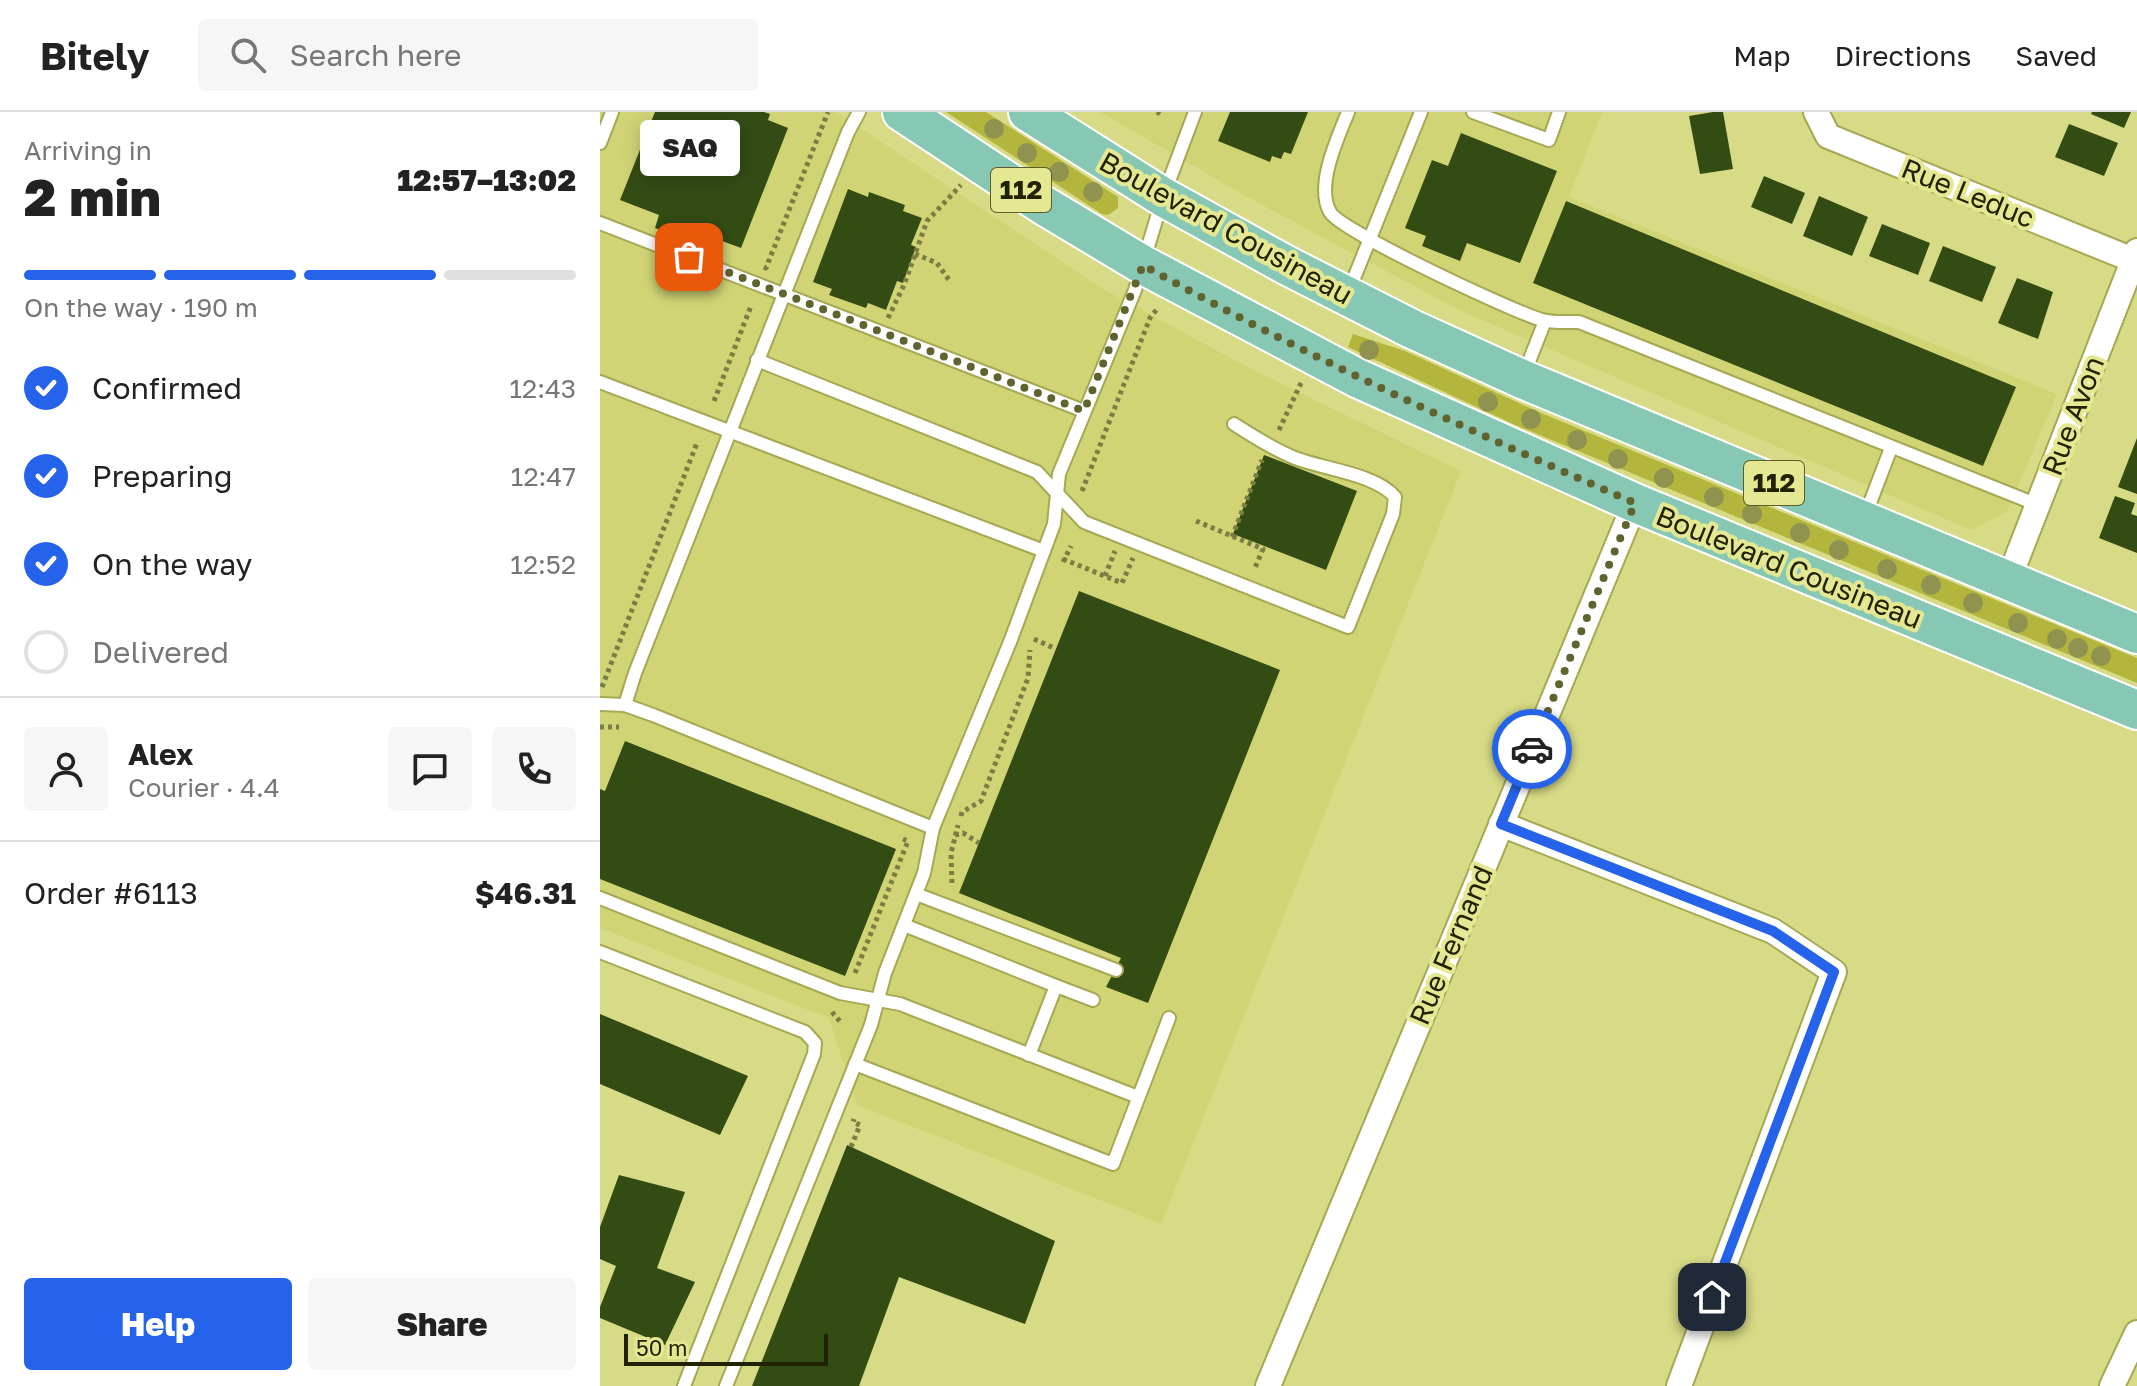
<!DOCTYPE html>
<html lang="en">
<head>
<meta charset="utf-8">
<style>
	:root { --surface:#fff; --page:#f6f6f6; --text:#222; --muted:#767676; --line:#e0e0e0; --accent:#2563eb }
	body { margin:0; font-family:"Golos Text",sans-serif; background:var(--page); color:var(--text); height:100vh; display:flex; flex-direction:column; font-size:30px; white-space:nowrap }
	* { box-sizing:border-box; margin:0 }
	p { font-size:26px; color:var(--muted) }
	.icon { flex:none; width:44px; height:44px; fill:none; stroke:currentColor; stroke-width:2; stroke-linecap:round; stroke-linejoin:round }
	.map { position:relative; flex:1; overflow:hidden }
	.details { display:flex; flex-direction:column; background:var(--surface); width:600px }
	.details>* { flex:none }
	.scale { position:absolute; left:24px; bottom:20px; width:204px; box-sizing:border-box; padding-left:8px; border:4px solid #212200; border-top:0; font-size:22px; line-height:28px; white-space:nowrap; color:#212200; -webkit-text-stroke:6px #e5e892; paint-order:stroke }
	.pin { position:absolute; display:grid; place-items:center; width:68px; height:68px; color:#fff; margin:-34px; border-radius:16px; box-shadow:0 4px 12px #0006 }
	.courier { position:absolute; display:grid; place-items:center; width:80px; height:80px; margin:-40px; border:6px solid #2563eb; border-radius:50%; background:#fff; color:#222; box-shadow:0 2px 10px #0007 }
	.bubble { position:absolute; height:56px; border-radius:8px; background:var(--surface); box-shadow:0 4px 20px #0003; font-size:26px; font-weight:800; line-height:56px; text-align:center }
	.summary em { font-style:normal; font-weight:800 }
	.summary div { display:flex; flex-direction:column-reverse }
	.summary { display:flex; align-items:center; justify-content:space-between; height:136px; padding:0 24px }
	h1 { font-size:52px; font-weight:800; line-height:60px }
	.bar { display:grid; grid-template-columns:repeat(4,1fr); gap:12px 8px; align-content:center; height:96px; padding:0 24px }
	.bar i { height:10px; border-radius:6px; background:var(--line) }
	.bar .current { background:var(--accent) }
	.bar p { grid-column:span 4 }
	.line { display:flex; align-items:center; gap:20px; padding:0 24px; border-top:2px solid var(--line) }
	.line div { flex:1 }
	.round { display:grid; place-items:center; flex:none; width:84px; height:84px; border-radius:8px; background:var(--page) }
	ol { padding:0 24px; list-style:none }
	li { display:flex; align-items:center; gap:24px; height:88px }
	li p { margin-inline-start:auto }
	li .icon { padding:8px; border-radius:50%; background:var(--accent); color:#fff; stroke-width:4 }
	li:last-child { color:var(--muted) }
	li i { width:44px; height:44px; border:4px solid var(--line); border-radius:50% }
	.button { display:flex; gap:16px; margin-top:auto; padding:16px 24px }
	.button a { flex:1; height:92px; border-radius:8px; background:var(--accent); color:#fff; font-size:32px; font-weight:800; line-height:92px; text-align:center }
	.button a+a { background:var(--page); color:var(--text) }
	header { display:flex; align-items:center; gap:48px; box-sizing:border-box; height:112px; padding:0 40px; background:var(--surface); border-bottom:2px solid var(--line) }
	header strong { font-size:38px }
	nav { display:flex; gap:44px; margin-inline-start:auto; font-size:28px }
	.search { width:560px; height:72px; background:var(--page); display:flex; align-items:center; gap:20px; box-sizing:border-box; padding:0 28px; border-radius:8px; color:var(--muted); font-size:30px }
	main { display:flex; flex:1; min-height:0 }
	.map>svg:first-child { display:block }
	.built { fill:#d1d475 }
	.grass { fill:#b3b53d }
	.building { fill:#334c14 }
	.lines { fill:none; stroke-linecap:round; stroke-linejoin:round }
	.lane-casing { stroke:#a6a853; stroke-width:16 }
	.street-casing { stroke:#a6a853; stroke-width:28 }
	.primary-casing { stroke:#fff; stroke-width:42 }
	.path { stroke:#7b7d42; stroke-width:5; stroke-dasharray:4 4; stroke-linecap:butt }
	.lane { stroke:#fff; stroke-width:12 }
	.street { stroke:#fff; stroke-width:24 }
	.primary { stroke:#87c8b5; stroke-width:38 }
	.tree { fill:#909250 }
	.done { stroke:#61632f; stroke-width:8; stroke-dasharray:0 14.4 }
	.route { stroke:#2563eb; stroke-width:10 }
	.labels { text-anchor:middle; stroke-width:8; stroke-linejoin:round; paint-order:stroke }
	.shield { fill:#e5e892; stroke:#5c5d2c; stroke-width:2 }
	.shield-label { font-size:26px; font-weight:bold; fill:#212200 }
	.street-label { font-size:28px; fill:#212200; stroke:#e5e892 }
</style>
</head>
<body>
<header>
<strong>Bitely</strong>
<div class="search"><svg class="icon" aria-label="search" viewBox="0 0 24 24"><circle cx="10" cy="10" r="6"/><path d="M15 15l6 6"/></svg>Search here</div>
<nav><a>Map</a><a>Directions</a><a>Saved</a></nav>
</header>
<main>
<section class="details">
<div class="summary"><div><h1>2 min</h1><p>Arriving in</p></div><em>12:57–13:02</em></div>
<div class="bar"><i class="current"></i><i class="current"></i><i class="current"></i><i></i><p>On the way · 190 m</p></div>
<ol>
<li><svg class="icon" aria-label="check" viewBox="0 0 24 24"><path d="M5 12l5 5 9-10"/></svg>Confirmed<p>12:43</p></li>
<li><svg class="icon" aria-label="check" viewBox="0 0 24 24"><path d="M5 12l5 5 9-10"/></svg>Preparing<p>12:47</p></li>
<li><svg class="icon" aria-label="check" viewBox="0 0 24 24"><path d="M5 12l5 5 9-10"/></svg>On the way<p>12:52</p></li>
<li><i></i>Delivered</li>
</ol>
<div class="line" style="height:144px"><a class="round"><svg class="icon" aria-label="person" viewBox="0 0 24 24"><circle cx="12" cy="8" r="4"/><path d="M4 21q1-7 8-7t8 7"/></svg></a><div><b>Alex</b><p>Courier · 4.4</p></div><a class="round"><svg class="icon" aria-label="chat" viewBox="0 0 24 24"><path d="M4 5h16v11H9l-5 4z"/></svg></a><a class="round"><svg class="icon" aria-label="phone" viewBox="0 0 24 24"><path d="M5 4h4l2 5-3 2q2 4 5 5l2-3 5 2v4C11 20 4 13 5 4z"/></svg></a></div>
<div class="line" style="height:104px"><div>Order #6113</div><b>$46.31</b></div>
<div class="button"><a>Help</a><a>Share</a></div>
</section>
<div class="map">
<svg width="1537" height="1274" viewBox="0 0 1537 1274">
	<rect width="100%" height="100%" fill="#d8db85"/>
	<g class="built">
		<path d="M0,0h236l267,177 148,80 210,102 -300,753 -304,-119 -28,-87 -229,-90z"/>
		<path d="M500,0h502l-33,85 488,197 -50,118 -36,18 -510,-219 -210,-112z"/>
	</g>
	<g class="grass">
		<path d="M346,0h40l132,85v11l-10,7 -6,-1z"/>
		<path d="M753,222l52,17 136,62 596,245v25l-624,-259 -165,-77z"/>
	</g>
	<g class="building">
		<path d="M55,0h109l6,2 -2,6 20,8 -47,120 -27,-10 -4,12 -55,-22 4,-13 -39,-15z"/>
		<path d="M630,0h78l-17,42 -7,-2 -3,7 -9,-3 -2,6 -52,-21z"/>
		<path d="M1113,0h10l10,57 -33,5 -11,-58z"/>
		<path d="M1492,0h39l-7,16 -33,-14z"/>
		<path d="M1469,12l49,19 -14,33 -49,-19z"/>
		<path d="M861,21l96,38 -37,92 -53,-20 -7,18 -38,-15 4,-10 -21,-8 27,-68 16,6z"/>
		<path d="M1164,64l41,17 -13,31 -41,-17z"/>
		<path d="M248,77l20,8 1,-5 36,13 -2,6 19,7 -11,27 5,2 -13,36 -6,-2 -11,29 -18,-7 -2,5 -37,-13 3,-6 -19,-7z"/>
		<path d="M1219,84l49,21 -16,39 -49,-20z"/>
		<path d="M966,89l450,186 -33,79 -450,-183z"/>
		<path d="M1282,112l48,19 -12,32 -49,-19z"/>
		<path d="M1343,134l53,21 -14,35 -53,-21z"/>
		<path d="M1417,166l36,14 -15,47 -40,-16z"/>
		<path d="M1537,326v56l-19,-7z"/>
		<path d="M664,343l93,36 -31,79 -93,-36z"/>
		<path d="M1515,384l20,7 -4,11 6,2v37l-38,-15z"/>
		<path d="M479,479l201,79 -132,333 -42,-16 15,-29 -162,-65z"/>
		<path d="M25,629l271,108 -51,127 -245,-97v-90l5,2z"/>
		<path d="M0,902l148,62 -28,59 -120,-51z"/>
		<path d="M247,1033l208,96 -30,83 -126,-47 -40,109h-107z"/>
		<path d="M19,1063l66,17 -28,76 38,14 -30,63 -65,-27v-11l16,-41 -16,-7v-32z"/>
	</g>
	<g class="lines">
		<defs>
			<g id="lane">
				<path d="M748,0c-10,26 -33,73 -18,100 10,19 184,100 212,108 11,3 26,2 37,2l459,183"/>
				<path d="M873,0l76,28 10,-28"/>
				<path d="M0,31l12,-31"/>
				<path d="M0,111l484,188"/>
				<path d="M748,181l73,-181"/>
				<path d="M157,248l280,112 47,50 264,105 45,-113 2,-17c-19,-23 -72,-28 -100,-39 -22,-9 -41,-21 -61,-34"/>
				<path d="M924,262l21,-53"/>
				<path d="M0,270l444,169"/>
				<path d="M1265,404l26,-68"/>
				<path d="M0,592l25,1 28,10 280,113"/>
				<path d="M25,593l10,-32 213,-541 11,-20"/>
				<path d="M316,782l200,76"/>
				<path d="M0,786l240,95 60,11 238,93"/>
				<path d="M304,813l152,61 -27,69"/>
				<path d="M0,840l205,80 10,11 -1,11 -130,332"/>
				<path d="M456,874l37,14"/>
				<path d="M255,952l258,100 56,-146"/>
				<path d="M126,1274l145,-361 14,-52 39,-100 9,-45 77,-186 44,-118 5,-50 76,-184 28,-93 32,-85"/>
			</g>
			<g id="street">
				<path d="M1216,0l12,24 305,124"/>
				<path d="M1408,469l129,-330"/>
				<path d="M901,712l272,107 61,41 -155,414"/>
				<path d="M668,1274l367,-883"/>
				<path d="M1512,1274l25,-53"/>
			</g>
			<g id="primary">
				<path d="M302,0l141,93 100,60 214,113 278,125 502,207"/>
				<path d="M428,0l135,85 123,68 126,64 110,50 615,255"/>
			</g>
		</defs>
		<use href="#lane" class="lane-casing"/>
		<use href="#street" class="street-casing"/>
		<use href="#primary" class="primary-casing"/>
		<g class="path">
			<path d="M557,0l3,2"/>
			<path d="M315,142l22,9 12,17"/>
			<path d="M164,155l2,1 62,-156"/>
			<path d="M288,206l16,-33 23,-64 34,-36"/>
			<path d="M114,289l37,-95"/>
			<path d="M679,318l23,-49"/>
			<path d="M482,379l68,-173 7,-9"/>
			<path d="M596,409l67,28 -9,21"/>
			<path d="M632,425l30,-77"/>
			<path d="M463,447l59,24 11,-25"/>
			<path d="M463,450l8,-16"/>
			<path d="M505,464l10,-25"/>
			<path d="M434,527l22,10"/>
			<path d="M2,575l95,-244"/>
			<path d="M0,615h19"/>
			<path d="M361,704l1,-4 19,-11 47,-123 2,-28"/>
			<path d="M355,723l8,-2 16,10"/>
			<path d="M352,771l-1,-30 7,-28"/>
			<path d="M255,861l53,-132 -5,-2"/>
			<path d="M232,900l10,12"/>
			<path d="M251,1035l9,-22 -7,-3 1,-3"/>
		</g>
		<use href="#lane" class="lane"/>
		<use href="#street" class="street"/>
		<use href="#primary" class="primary"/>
	</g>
	<g class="tree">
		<circle cx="394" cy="17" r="10"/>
		<circle cx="427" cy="41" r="10"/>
		<circle cx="459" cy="60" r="10"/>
		<circle cx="493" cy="80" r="10"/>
		<circle cx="769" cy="238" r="10"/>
		<circle cx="888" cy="290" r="10"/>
		<circle cx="931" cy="307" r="10"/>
		<circle cx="977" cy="328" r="10"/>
		<circle cx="1018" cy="347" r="10"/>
		<circle cx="1064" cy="366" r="10"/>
		<circle cx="1114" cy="385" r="10"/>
		<circle cx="1152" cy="402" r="10"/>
		<circle cx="1200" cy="421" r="10"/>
		<circle cx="1239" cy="438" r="10"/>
		<circle cx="1287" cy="457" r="10"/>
		<circle cx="1331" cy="473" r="10"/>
		<circle cx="1373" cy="491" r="10"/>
		<circle cx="1418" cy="511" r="10"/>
		<circle cx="1457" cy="527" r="10"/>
		<circle cx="1478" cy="536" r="10"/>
		<circle cx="1501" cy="544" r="10"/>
	</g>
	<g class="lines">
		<path class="done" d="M89,145l395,154 59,-146c160,90 325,165 492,238l-103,246"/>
		<path class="route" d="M932,637l-31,75 272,107 61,41 -122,325"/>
	</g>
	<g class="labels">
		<g class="shield">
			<rect x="391" y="56" width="60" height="44" rx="6"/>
			<rect x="1144" y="349" width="60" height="44" rx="6"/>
		</g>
		<g class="shield-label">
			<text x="421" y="87">112</text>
			<text x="1174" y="380">112</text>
		</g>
		<g class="street-label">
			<text transform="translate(1368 81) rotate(22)" y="10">Rue Leduc</text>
			<text transform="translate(626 116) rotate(29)" y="10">Boulevard Cousineau</text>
			<text transform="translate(1473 304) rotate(-69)" y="10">Rue Avon</text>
			<text transform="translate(1189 455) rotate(22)" y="10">Boulevard Cousineau</text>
			<text transform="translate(851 833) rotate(-67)" y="10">Rue Fernand</text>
		</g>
	</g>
</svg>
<div class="scale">50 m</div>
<div class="pin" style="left:89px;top:145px;background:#ea580c"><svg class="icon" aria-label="bag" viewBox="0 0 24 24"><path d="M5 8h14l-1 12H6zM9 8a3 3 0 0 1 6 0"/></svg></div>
<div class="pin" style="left:1112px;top:1185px;background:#1f2937"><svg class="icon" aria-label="home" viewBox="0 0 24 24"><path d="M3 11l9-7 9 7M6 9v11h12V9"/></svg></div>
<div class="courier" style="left:932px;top:637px"><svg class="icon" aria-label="car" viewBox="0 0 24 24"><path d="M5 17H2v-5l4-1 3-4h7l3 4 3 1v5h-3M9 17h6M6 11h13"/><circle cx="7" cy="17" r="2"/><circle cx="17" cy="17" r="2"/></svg></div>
<div class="bubble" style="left:40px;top:8px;width:100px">SAQ</div>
</div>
</main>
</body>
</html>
